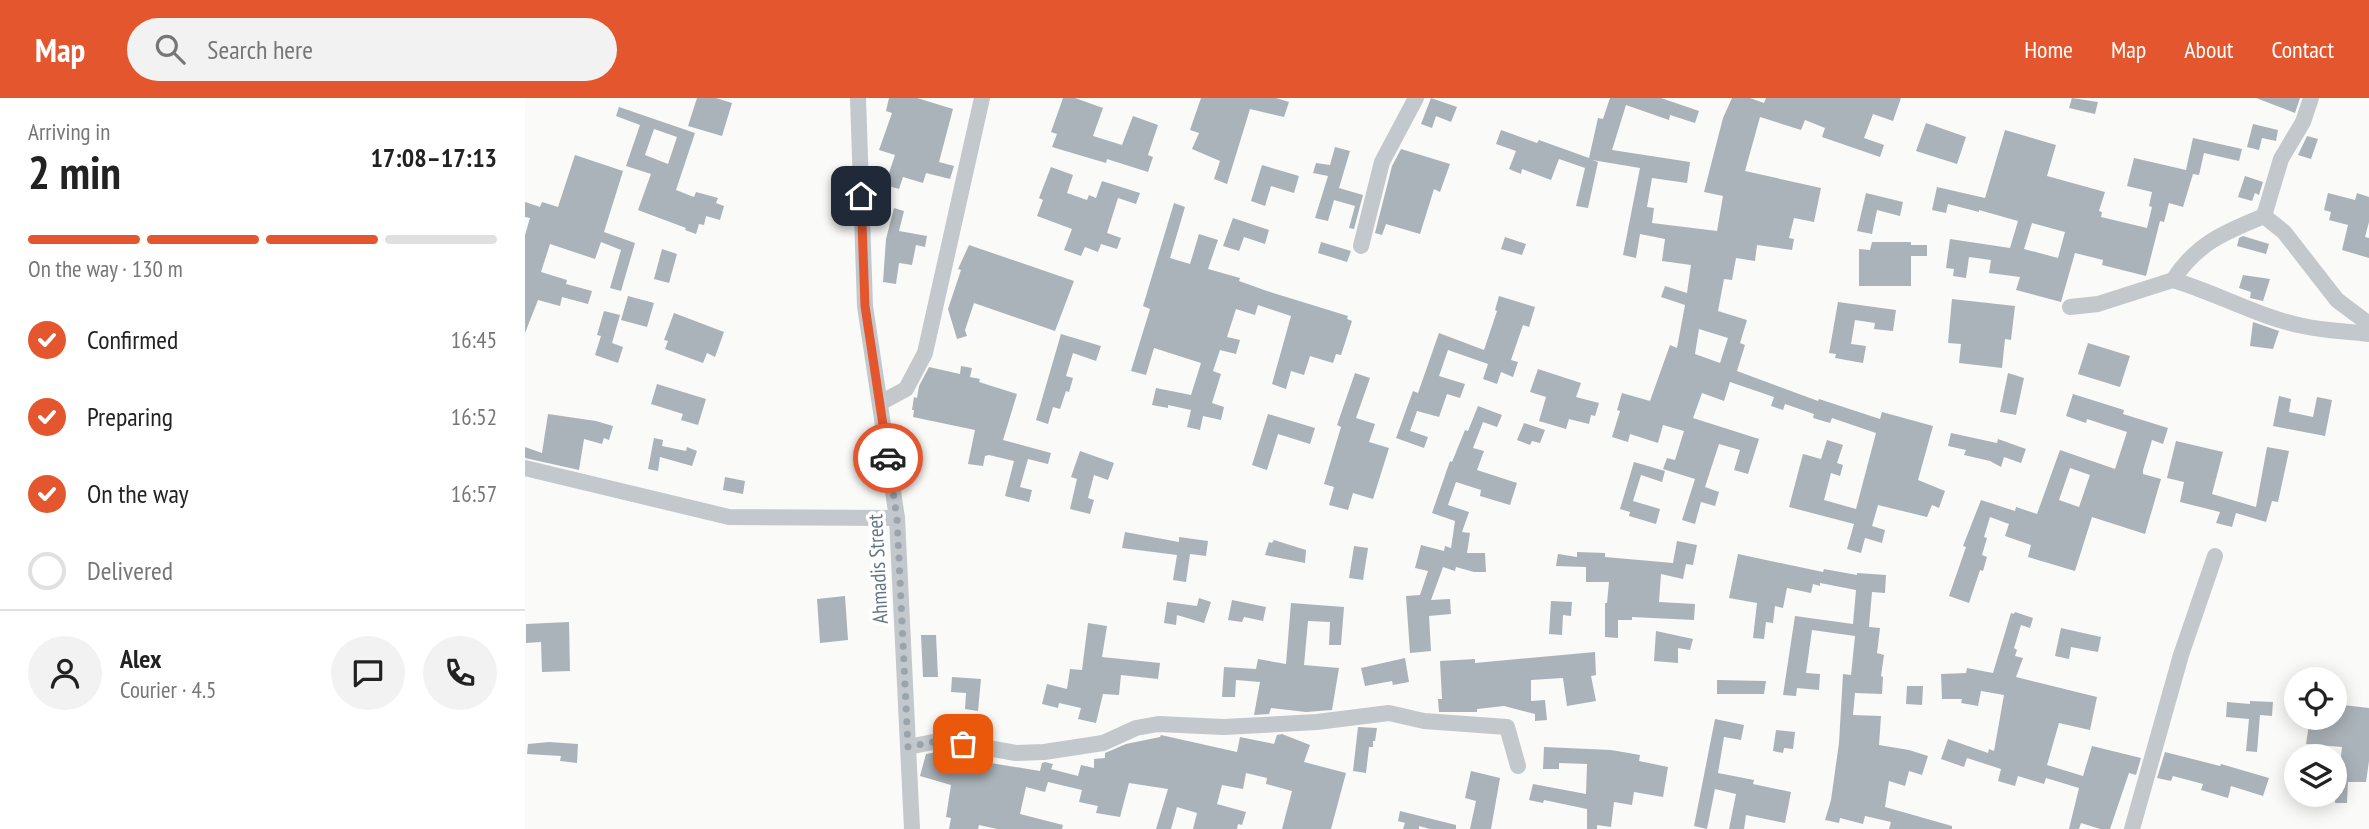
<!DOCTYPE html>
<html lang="en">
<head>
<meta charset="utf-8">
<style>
	:root { --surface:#fff; --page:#f2f2f2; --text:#222; --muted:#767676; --line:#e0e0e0; --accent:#e4572e }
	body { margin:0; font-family:"PT Sans Narrow",sans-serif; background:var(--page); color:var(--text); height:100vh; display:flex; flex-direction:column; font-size:26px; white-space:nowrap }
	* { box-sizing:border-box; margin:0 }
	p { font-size:23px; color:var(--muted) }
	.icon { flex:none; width:38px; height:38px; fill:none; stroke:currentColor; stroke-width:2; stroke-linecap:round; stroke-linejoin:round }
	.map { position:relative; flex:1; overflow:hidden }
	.sheet { display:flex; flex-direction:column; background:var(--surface); width:525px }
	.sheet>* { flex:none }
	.buttons { position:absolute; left:1759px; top:569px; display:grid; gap:14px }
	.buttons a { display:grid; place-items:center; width:63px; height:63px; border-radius:50%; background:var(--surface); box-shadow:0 4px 18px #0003; font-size:35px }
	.pin { position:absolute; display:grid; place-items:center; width:60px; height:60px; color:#fff; margin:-30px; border-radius:14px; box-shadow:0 4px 10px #0006 }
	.courier { position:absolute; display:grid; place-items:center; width:70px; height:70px; margin:-35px; border:5px solid #e4572e; border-radius:50%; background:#fff; color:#222; box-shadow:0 2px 9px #0007 }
	.summary em { font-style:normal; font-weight:700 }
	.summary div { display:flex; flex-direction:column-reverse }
	.summary { display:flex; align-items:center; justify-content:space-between; height:119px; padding:0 28px }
	h1 { font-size:46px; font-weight:700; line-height:52px }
	.bar { display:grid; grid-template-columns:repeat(4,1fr); gap:10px 7px; align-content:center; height:84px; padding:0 28px }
	.bar i { height:9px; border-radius:5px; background:var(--line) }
	.bar .on { background:var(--accent) }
	.bar p { grid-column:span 4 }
	.line { display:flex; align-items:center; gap:18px; padding:0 28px; border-top:2px solid var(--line) }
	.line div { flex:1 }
	.round { display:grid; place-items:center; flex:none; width:74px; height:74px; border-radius:37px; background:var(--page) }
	ol { padding:0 28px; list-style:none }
	li { display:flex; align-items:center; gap:21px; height:77px }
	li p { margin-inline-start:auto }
	li .icon { padding:7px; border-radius:50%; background:var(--accent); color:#fff; stroke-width:4 }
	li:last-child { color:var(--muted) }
	li i { width:38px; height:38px; border:4px solid var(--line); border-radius:50% }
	header { display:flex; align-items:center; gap:42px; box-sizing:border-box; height:98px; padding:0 35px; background:var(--accent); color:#fff }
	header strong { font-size:33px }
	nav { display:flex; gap:38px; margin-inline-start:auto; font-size:24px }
	.search { width:490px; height:63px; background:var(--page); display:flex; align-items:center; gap:18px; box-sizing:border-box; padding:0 24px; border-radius:38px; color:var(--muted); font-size:26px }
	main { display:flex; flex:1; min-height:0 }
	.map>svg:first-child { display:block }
	.building { fill:#aab3b9; fill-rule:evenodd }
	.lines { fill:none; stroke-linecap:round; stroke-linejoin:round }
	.street { stroke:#c3c8cc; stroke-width:16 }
	.done { stroke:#99a4ac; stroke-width:7; stroke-dasharray:0 12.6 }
	.route { stroke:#e4572e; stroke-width:9 }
	.labels { text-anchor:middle; stroke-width:7; stroke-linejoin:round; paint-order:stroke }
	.street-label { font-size:21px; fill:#657683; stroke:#fff }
</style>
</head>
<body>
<header>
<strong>Map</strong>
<div class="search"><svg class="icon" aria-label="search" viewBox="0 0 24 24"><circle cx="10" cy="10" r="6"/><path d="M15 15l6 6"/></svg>Search here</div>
<nav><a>Home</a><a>Map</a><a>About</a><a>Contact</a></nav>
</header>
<main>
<section class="sheet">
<div class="summary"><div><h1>2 min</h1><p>Arriving in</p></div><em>17:08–17:13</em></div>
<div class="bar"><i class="on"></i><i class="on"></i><i class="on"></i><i></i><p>On the way · 130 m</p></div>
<ol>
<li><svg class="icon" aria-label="check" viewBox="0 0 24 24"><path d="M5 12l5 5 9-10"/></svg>Confirmed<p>16:45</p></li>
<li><svg class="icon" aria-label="check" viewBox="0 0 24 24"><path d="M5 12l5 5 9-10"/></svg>Preparing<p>16:52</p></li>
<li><svg class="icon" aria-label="check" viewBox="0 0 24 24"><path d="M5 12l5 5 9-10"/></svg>On the way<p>16:57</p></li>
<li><i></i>Delivered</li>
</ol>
<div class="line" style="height:126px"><a class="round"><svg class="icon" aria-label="person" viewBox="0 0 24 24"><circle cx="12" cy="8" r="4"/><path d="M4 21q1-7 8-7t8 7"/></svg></a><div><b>Alex</b><p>Courier · 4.5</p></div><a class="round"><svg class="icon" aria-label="chat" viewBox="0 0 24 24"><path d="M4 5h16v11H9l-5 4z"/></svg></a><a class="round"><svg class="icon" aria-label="phone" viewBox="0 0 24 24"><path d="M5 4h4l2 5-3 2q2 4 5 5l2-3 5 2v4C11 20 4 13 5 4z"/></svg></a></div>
</section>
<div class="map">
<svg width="1844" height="731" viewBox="0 0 1844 731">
	<rect width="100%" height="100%" fill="#fafaf8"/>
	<g class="building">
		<path d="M172,0h19l16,5 -10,33 -34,-10z"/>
		<path d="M364,0h28l36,11 -14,53 15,4 -4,13 -24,-6 -3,10 -20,-6 -4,12 -14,-4 10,-30 -16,-5 13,-37 -6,-2z"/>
		<path d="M538,0h12l28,10 -10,28 29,9 11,-29 25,9 -10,30 5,2 -5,15 -41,-13 -1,4 -54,-16 5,-13 -6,-2z"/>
		<path d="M676,0h75l13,4 -5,15 -34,-8 -23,75 -13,-5 6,-18 -28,-12 7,-16 -9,-3z"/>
		<path d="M906,0l26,9 -6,15 -15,-6 -4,12 -11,-4z"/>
		<path d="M1085,0h51l38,13 -4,12 -25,-8 -1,5 -43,-15 -14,45 78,12 -3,21 -35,-5 -5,29 7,1 -2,15 65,8 6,-35 -19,-4 19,-74 9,-20h18l14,5 2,-5h135l-8,23 -20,-7 -9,24 20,7 -4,12 -58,-20 3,-9 -20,-8 -4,10 -41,-13 -15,54 76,17 -7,34 -20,-4 -5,20 5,1 -2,11 -35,-5 -2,16 -19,-3 -4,22 -8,-1 -6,32 29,9 -7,23 5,2 -8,26 81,30 1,-2 61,20 2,-7 51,14 -15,54 27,11 -6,17 -7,-3 -5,12 -49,-12 -6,21 13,4 -3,13 -17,-5 -4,15 -14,-4 7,-25 -65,-17 14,-53 18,5 6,-19 16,5 -6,18 6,2 -3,11 -9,-3 -7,27 32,9 20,-76 -44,-15 -2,5 -17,-5 1,-4 -29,-10 -2,6 -12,-4 3,-9 -44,-15 -6,19 -22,-8 -9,25 66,21 -11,35 -14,-4 6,-20 -21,-6 -14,43 14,5 -4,14 -14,-4 -6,22 -13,-4 13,-41 -32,-10 4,-11 8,2 9,-29 -21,-6 -5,18 -28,-9 -2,8 -16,-5 8,-26 -3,-1 5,-17 28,8 20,-56 7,3 8,-43 -24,-8 4,-11 22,7 4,-28 -29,-4 3,-22 -25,-5 -4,24 -13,-3 17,-87 -48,-8 6,2 -10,46 -12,-2 9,-38 -26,-9 -8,21 -29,-11 -1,5 -12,-5 7,-18 -20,-7 5,-14 36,13 2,-3 50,18 9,-40 5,1zM1174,231l29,9 -8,25 -25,-9z"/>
		<path d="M1547,0l26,4 -3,12 -26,-6z"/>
		<path d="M1731,0h44l-5,15z"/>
		<path d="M94,9l76,26 -19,57 18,7 2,-5 22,6 -2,5 8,3 -4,14 -14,-4 -2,9 -5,-1 -3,10 -11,-4 1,-2 -48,-18 13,-36 -25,-8 14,-41 -24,-9zM129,31l23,8 -9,27 -23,-9z"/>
		<path d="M1401,25l40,14 -9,27 -41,-13z"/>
		<path d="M1728,26l25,6 -2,11 -14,-3 -3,12 -12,-3z"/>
		<path d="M1480,32l51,15 -9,31 58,16 -6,19 3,1 -1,5 46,11 5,-21 -3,-1 3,-14 -25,-6 7,-28 52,12 7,-32 49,11 -3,12 -35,-8 -5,22 -6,-1 -10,33 -14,-4 -5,19 -4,-1 -14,55 -44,-11 1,-5 -28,-7 -14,49 -45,-12 4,-13 -31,-4 2,-13 -22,-3 -3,21 -13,-2 1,-7 -8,-1 4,-29 60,9 8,-27 -39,-11v2l-31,-8 -2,9 -14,-3 5,-23 48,11zM1507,125l33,9 -7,26 -34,-9z"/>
		<path d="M1782,38l11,3 -7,20 -13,-4z"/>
		<path d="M810,49l15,4 -11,37 24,7 -9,34 -5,-1 6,-22 -21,-6 -6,21 -13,-3 13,-42 -15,-3 3,-10 14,2z"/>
		<path d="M876,51l49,15 -10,28 -6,-3 -14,45 -34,-10 -4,11 -7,-2 17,-67z"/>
		<path d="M50,57l48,16 -19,61 31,11 -14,48 -11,-3 11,-38 -20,-8 -6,17 -45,-15 -9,28 26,8 -1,4 26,7 -4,13 -26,-7 -2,9 -22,-6 -13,33v-98l5,-17 -5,-1v-15l15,5 2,-5 16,5z"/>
		<path d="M737,67l37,11 -5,17 -23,-7 -6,20 -14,-5z"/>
		<path d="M526,69l22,8 -6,18 20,7 2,-5 7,3 6,-17 38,12 -4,11 -18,-6 -11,35 14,5 -4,11 -16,-5 -3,8 -13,-5 -4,9 -17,-6 8,-21 -35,-13 6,-16 -4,-2z"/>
		<path d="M1720,78l18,6 -4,13 -4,-2 -3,8 -14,-4z"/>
		<path d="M1341,95l37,9 -3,14 -23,-6 -5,24 -15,-3z"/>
		<path d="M1803,95l27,7 2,-7 12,4v25l-4,15 4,1v20l-27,-8 6,-25 -19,-5 2,-8 -7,-2z"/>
		<path d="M649,105l11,4 -15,51 20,6 9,-30 19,6 -10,29 32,9 -1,3 28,10 81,25 -1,3 5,2 -11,34 -5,-1 -3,9 -23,-7 -6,19 -13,-4 -5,18 -14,-5 19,-68 -33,-11 -3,10 -19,-6 -9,28 13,3 -4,14 -16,-4 -7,21 8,3 -9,29 12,4 -3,13 -18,-4 -3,14 -13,-3 4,-17 -23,-5v3l-16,-3 4,-17 35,7 10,-32 -47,-15 -8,27 -15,-4 19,-62 -7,-3z"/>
		<path d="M369,110l10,3 -5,20 28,5 -2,11 -9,-2 -4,20 -13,-2 -3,21 -13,-2 3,-43z"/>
		<path d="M708,120l36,12 -4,14 -21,-7 -5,14 -16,-5z"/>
		<path d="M1718,138l26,8 -3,10 -29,-8 2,-8z"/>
		<path d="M980,139l21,7 -4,11 -21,-6z"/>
		<path d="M796,144l30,9 -4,11 -29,-9z"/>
		<path d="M1347,144h39v3h16v11h-16v30h-52v-37l11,1z"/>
		<path d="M444,147l105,36 -19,50 -81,-28 -9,27 2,6 -10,3 -9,-30 13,-39 -3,-1z"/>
		<path d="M137,151l15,5 -8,29 -15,-4z"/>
		<path d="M1718,177l27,4 -7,22 -13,-3 1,-6 -12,-4z"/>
		<path d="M103,198l26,7 -7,24 -26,-7z"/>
		<path d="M974,198l36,11 -6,20 -6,-2 -12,35 7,2 -5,15 -12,-5 -4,12 -14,-5 5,-15 -40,-14 -9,26 26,8 -5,14 -13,-4 -8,23 -22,-6 -7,20 18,6 -4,11 -28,-10 17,-47 5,2 21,-60 45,17 13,-39 -2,-1z"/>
		<path d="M1427,201l63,7 -4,34 -6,-1 -3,29 -43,-5 2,-19 -13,-1z"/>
		<path d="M1313,204l58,8 -3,21 -19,-2 1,-6 -20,-3 -4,24 15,2 -3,17 -28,-5 1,-4 -7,-1z"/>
		<path d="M79,213l16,4 -8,28 11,4 -5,16 -23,-8 6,-19 -4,-1z"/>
		<path d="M149,215l50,19 -9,25 -8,-4 -4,10 -38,-14 3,-8 -4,-1z"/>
		<path d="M1728,224l26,9 -6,18 -23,-3z"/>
		<path d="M536,236l40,12 -5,15 -23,-8 -7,23 7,2 -4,14 -3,-1 -6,18 -7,-2 -5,17 -12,-4z"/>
		<path d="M1563,245l42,13 -10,31 -42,-13z"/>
		<path d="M436,268l11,2 -2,9 10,2 -1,3 38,12 -14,46 48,13 -3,11 -20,-5 -8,28 12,3 -3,12 -24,-6 9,-35 -25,-6 -4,1 -2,10 -15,-2 7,-34 -62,-13 1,-7h-2l2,-13 3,1 2,-12 10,-19 31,7z"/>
		<path d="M1013,271l43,14 -5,14 23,6 -4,13 -4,-1 -2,9 -20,-5 -3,10 -27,-8 7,-24 -16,-5z"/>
		<path d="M830,275l15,5 -14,40 19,6 -6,18 20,6 -16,51 -20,-6 -5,17 -19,-5 5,-18 -10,-3 17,-57 -4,-2z"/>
		<path d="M1483,275l16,5 -8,37 -16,-3z"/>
		<path d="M132,286l49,15 -8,26 -17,-5 2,-6 -32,-10z"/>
		<path d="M1548,296l51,16 -1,4 45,14 -5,16 -11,-4 -9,30v4l18,5 -16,55 -53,-17 -17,54 -47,-14 3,-12 -26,-9 4,-12 -19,-7 -6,20 3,1 -5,17 5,2 -4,14 -3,-1 -11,33 -20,-7 17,-49 -3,-1 18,-46 34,11 1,-4 21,7 23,-64 55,19 12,-37 -40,-13 -1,4 -20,-7zM1545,370l20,7 -11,32 -20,-7z"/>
		<path d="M1754,298l12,3 -2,13 24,5 4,-20 15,3 -7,36 -52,-10z"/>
		<path d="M953,308l24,9 -5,12 -14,-5 -10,26 11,3 -7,19 40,13 -7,22 -30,-9 1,-6 -25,-8 -8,23 21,7 -7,20 8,1 -3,20h18l1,19h-12l-18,-5 -1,4 -12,-4 -12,33 19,-1 1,15 -22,2 2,35 -21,2 -4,-57 14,-1 8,-24 -13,-3 6,-23 23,6 1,-5 6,2 4,-27 -23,-8 18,-52 2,1 13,-32 3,1z"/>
		<path d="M23,316l48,7 17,5 -4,14 -5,-2 -2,6 -18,-5 -5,31 -54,-12v-11l17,6z"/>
		<path d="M743,316l47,14 -5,16 -32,-10 -11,36 -15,-5z"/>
		<path d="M999,325l21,7 -5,13 -8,-2 -2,4 -13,-5z"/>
		<path d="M1426,335l46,10 1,-4 28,10 -5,14 -17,-6 -3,10 -11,-6 -26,-6 2,-5 -18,-4z"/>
		<path d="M129,340l9,2 -1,6 24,5 1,-4 10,4 -5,15 -32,-9 -2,14 -10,-2z"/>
		<path d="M1651,343l47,11 -11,42 44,13 11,-60 22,4 -11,51 -6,-1 -6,21 -30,-9 -4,14 -16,-4 4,-11 -40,-10 4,-20 -17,-4z"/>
		<path d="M555,353l34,12 -6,17 -14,-5 -6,23 6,2 -4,14 -20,-5 7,-30 -6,-2z"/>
		<path d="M1109,364l31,9 -3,11 -21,-7 -8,26 27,8 -4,15 -27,-8 1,-4 -10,-3z"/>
		<path d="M200,379l20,4 -2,13 -20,-4z"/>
		<path d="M600,434l54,10v-5l29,4 -2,15 -16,-2 -4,28 -13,-2 4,-25 -55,-7z"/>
		<path d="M749,442l32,10 -1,13 -40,-8 4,-13 3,1z"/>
		<path d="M1152,443l20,4 -4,20 -7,-1 -3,15 -22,-5 -2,28 36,2 -1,16 -62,-3v3h-14v18l-13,-1v-34h2l2,-21h-23v-15l-30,-1 2,-12 19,3v-5l28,1v4l68,6z"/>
		<path d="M829,448l14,2 -5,32 -14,-2z"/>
		<path d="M1213,456l85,18 1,-3 33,6v-2l29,2 -1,18 -13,-1 -3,35 11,1 -3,25 7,2 -3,21 2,1 -1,17 -27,-1 -2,22 28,1 -2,29 30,5 19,6 -6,19 -13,-4 -4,15 -16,-5 -4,26 67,19v3h-63l2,-7 -26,-6 -2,8 -23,-6 -1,5 -14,-3 6,-20 8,-57 4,-69 8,1 4,-39 -43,-6 -6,43 14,1 -1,16 -22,-2 -1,8 -13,-1 12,-79 58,8 3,-34 -36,-7v3l-7,-2 -2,9 -24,-5 -4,20 -8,-2 -2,17 -7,-1 -2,17 -11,-1 4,-35 -28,-5z"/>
		<path d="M320,498l3,44 -28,3 -3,-44z"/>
		<path d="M674,500l12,4 -7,21 -27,-8 -1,10 -12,-2 3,-21 30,4z"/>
		<path d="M707,502l34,7 -3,14 -19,-4 -2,5 -14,-2z"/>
		<path d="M1026,503l21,1 -1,14 -8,-1 -1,20 -13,-1z"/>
		<path d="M766,505l53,4 -3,38h-12l1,-23 -22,-1 -4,44 35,3 -7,42 -26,2 -35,-4 -2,6 -15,1 6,-33 -24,-2 -1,17h-13l2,-30 32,2 2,-10 28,5z"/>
		<path d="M1490,514l18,6 -3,10 -9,-3 -7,23 3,2 -2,6 8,2 -7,19 81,20 -7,33 -31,-7 -12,42 36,11 9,-30 49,12 -5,17 -7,-2 -19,56h-10l-19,-6 -2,6h-10l10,-41 -33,-10 -2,6 -26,-8 -3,10 -17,-5 3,-12 -34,-11 -3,9 -23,-8 7,-20 40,14 1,-4 5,2 10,-56 -23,-4 -3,15 -17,-3 1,-4h-20l-1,-25 25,-1 1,-5 26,5 18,-60 3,1z"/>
		<path d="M44,524l1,49 -28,1 -1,-30 -15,1v-19z"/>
		<path d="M563,525l19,3 -5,31 58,6 -2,16 -37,-4 -2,20 -16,-1 -7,29 -18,-4 3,-11 -22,-5 -1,5 -16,-4 5,-20 20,5 3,-20 12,1z"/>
		<path d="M1536,530l40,9 -3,15 -27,-5 -2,12 -14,-3z"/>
		<path d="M1131,533l37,8 -3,11 -12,-2v15l-24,-2z"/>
		<path d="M396,537h15l2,42h-15z"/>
		<path d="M1070,554l1,23 -5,1 5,25 -29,5 -4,-28 -32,2v21l14,-1 2,20 -12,1v-7l-31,-8 -27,3v3h-38l-1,-13h4l-2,-38 35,-2v4z"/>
		<path d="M880,560l4,24 -16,3 -1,-4 -27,5 -4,-18z"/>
		<path d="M427,579l29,2 -3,32 -13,-2 1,-16 -15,-1z"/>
		<path d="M1192,582l49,1 -2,13h-47z"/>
		<path d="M1382,588h16l-1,19 -16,-1z"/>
		<path d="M1725,603l23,1 -1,14 -12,-1 -3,37 -11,-1 3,-32 -23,-2 1,-15 23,2z"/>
		<path d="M1810,606l34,4v53l-3,21h-18l-1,21h-12l2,-29h2l3,-27 -36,-3 4,-26h25z"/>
		<path d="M1190,621l29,6 -3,15 -17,-3 -6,36 36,7 -1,4 38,8 -6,31 -39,-8 -2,14h-15l7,-35 -21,-5 -8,40 -13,-3z"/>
		<path d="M833,629l19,1 -2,13h-2v6h-4l-3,26 -13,-2z"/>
		<path d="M1251,632l19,2 -2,17 -9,-1 -1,5 -10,-2z"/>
		<path d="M757,636l28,11 -6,17 42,11 -15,56h-49l10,-38 -26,-7 1,-6 -21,-5 -3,16 -21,-4 -5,19 29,8 -4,13 -4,-1 -1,5h-44l4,-16 -20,-6 -6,22h-15l12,-40 -39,-6 -9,34 -24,-4 2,-7 -19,-4 3,-12 -34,-8 -3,10 -19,-5 -6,27 43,11 -1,4h-65l-18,-4 -1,4h-29l2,-11 -5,-1 5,-32 -31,-9 6,-22 17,-3h2v3l15,4 80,13 2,-8 3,-1 8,2 -2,5 27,7 3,-11 13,3v-9l11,-1v-5l21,-9 34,-7 1,-2 76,17 3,-15 34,7 3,-9z"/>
		<path d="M24,644l29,2 -1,19 -17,-2 1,-5 -34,-2 1,-10z"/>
		<path d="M1019,649l67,3 29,5 -1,6 29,6 -5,30 -29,-5 -2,13 -18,-3 -3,25 -14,-2v4h-10v-20l-43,-9 -1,3 -14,-3 4,-16 53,10 1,-30 -28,-1v6h-16z"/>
		<path d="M1640,654l55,14 1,-2 48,14 -6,18 -32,-10 -3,12 -27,-8 2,-6 -30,-8 -2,5 -14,-3z"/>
		<path d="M946,673l29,7 -9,51h-21l6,-28 -11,-3z"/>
		<path d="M875,713l56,14v4h-26l-11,-3v3h-16l2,-6 -7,-2z"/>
	</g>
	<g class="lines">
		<g class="street">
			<path d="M333,0l7,208 32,212 15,311"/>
			<path d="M1739,118l20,16 53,68 32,24"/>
			<path d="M836,148l21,-84 34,-64"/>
			<path d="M1648,182c44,13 85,37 130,46 21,5 44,5 66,8"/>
			<path d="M1545,209l28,-3 75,-24c24,-37 52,-48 91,-64l17,-57 22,-37 8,-24"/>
			<path d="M355,305l26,-14 19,-36 57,-255"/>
			<path d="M0,370l204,49 168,1"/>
			<path d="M383,649l35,-7 73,13 28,-1 59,-9 33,-15 22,-4 66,3 93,-5 72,-9 35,8 83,6 11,39"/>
			<path d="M1607,731l49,-174 34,-99"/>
		</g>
	</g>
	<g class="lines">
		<path class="done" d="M363,360l9,60 11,229 35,-7 20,4"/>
		<path class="route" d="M336,98l4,110 23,152"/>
	</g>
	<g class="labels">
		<g class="street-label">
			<text transform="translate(353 471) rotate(-93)" y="7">Ahmadis Street</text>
		</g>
	</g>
</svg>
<div class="buttons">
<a><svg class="icon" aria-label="locate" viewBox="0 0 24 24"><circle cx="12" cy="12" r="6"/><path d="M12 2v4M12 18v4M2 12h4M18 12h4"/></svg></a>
<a><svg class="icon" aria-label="layers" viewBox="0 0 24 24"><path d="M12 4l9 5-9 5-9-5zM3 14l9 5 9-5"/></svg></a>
</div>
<div class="pin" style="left:438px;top:646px;background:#ea580c"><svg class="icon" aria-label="bag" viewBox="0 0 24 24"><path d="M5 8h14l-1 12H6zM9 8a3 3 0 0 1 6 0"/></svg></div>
<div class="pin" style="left:336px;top:98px;background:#1f2937"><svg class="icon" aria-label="home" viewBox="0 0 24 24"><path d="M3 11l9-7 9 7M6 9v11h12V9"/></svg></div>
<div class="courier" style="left:363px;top:360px"><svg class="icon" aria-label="car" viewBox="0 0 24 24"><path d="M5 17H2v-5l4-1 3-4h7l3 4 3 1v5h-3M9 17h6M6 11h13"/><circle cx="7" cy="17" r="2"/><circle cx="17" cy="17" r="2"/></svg></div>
</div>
</main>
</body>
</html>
